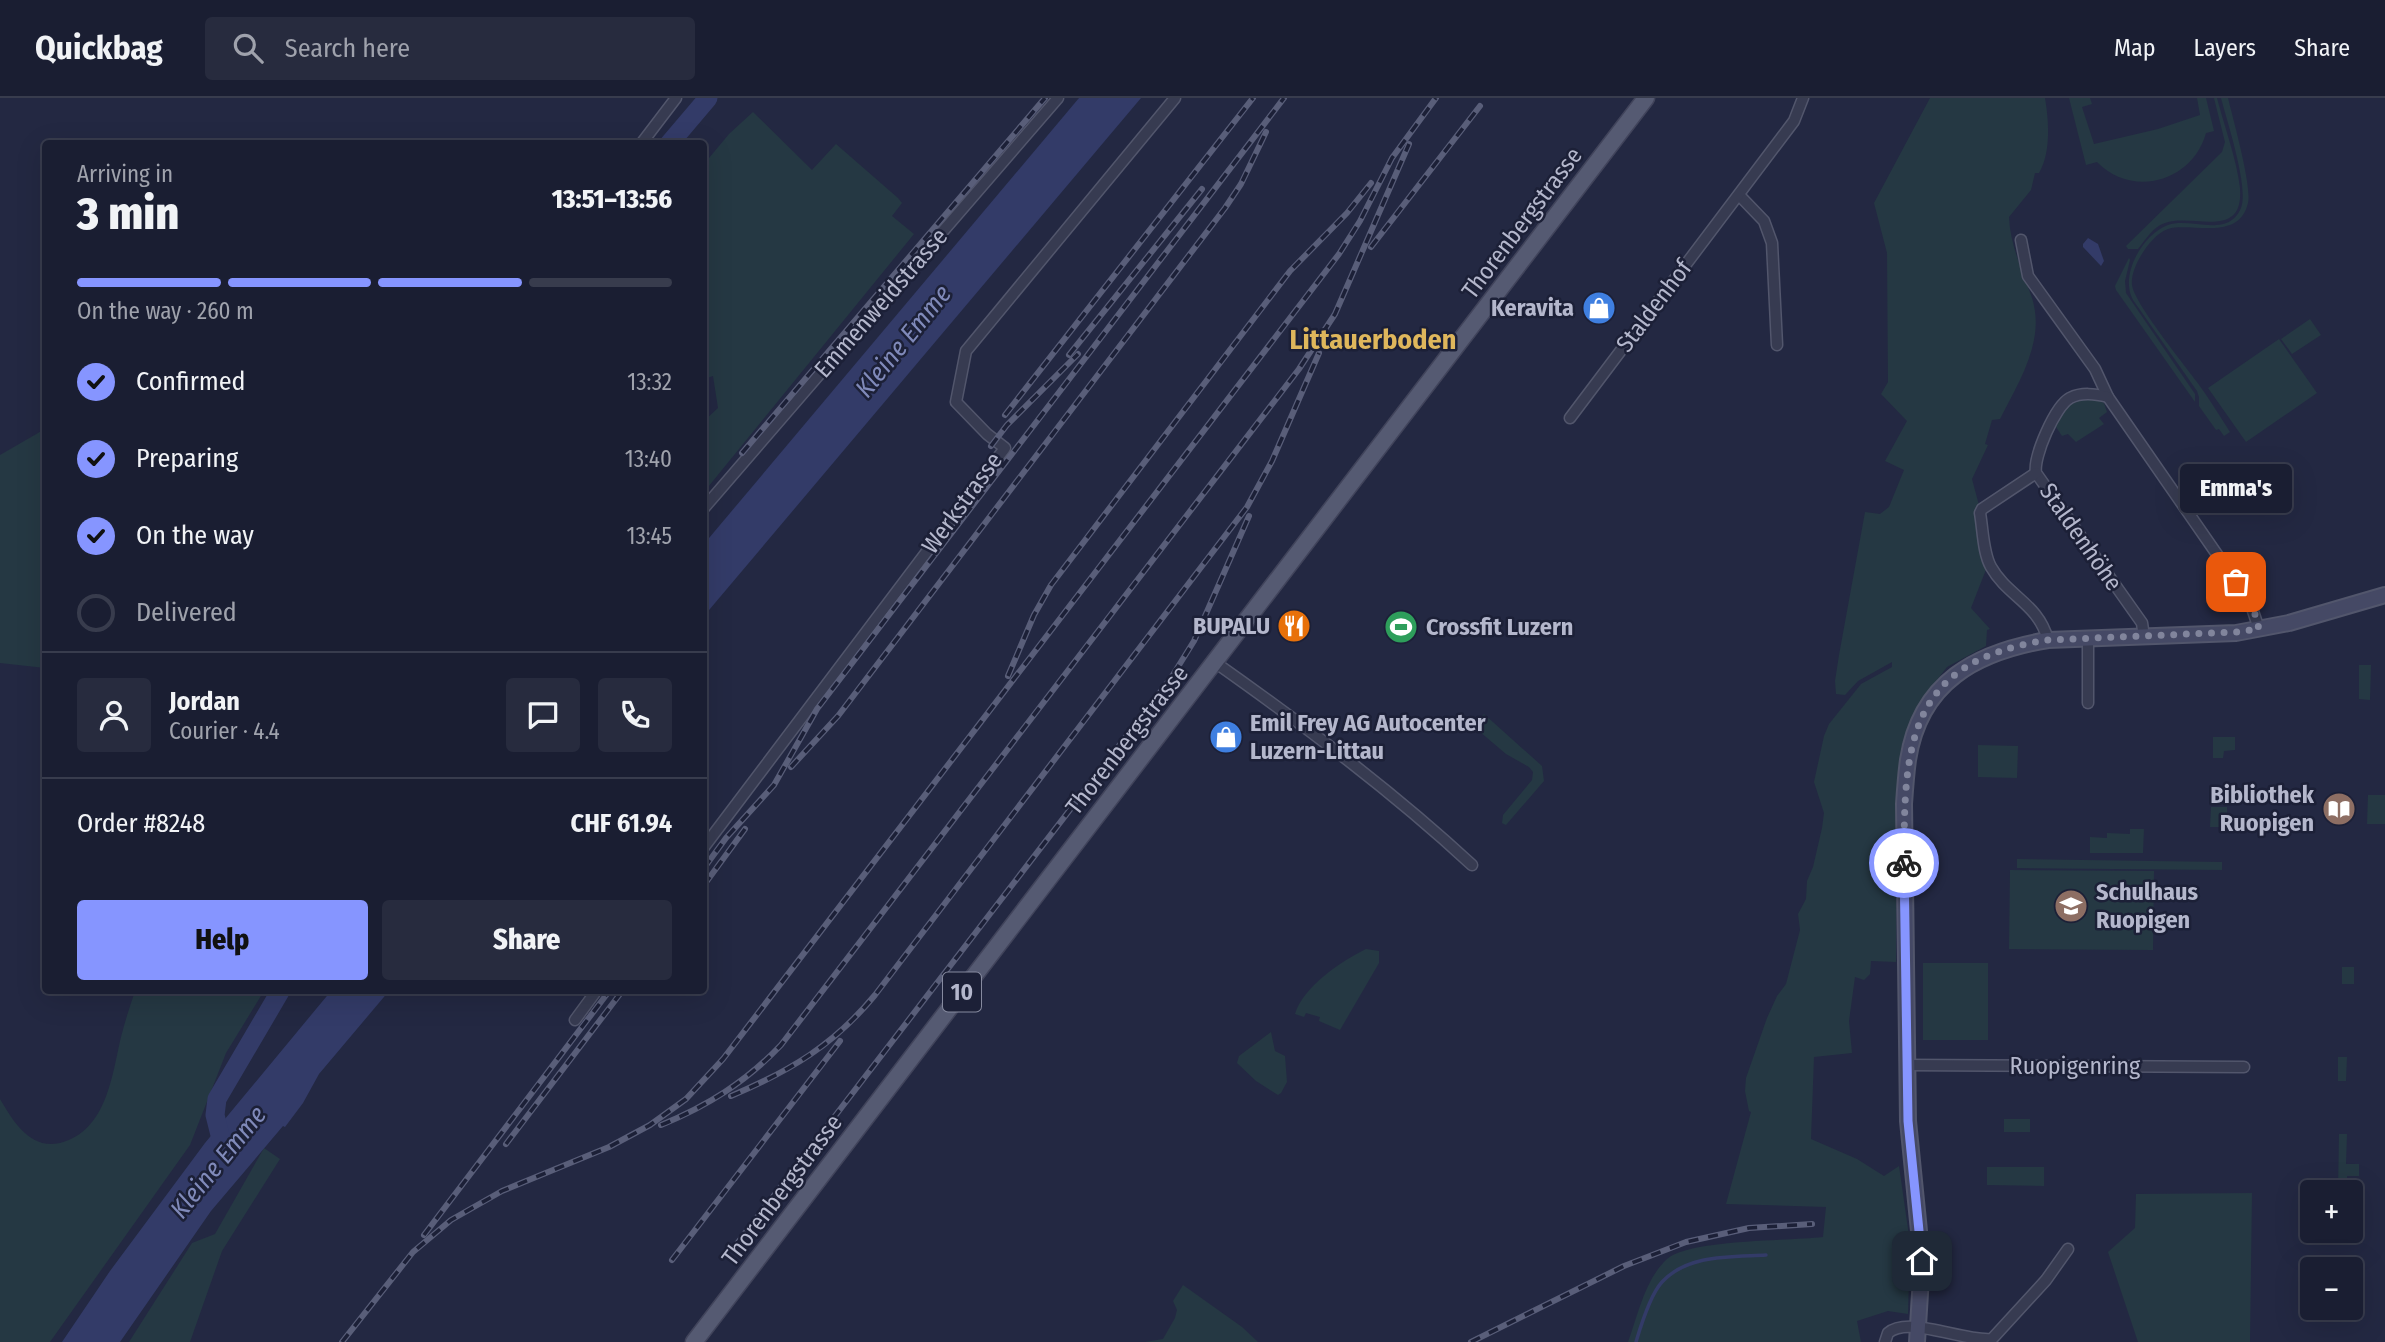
<!DOCTYPE html>
<html lang="en">
<head>
<meta charset="utf-8">
<style>
	:root { --surface:#1a1e32; --page:#272b3e; --text:#f1f3f6; --muted:#9fa2ac; --line:#383c4d; --accent:#8695ff }
	body { margin:0; font-family:"Fira Sans Condensed",sans-serif; background:var(--page); color:var(--text); height:100vh; display:flex; flex-direction:column; font-size:26px; white-space:nowrap }
	* { box-sizing:border-box; margin:0 }
	p { font-size:23px; color:var(--muted) }
	.icon { flex:none; width:38px; height:38px; fill:none; stroke:currentColor; stroke-width:2; stroke-linecap:round; stroke-linejoin:round }
	.map { position:relative; flex:1; overflow:hidden }
	.side { position:absolute; left:42px; top:42px; width:665px; height:854px; display:flex; flex-direction:column; background:var(--surface); border-radius:7px; box-shadow:0 7px 28px #0002,0 0 0 2px var(--line) }
	.side>* { flex:none }
	.tools { position:absolute; left:2300px; top:1082px; display:grid; gap:14px }
	.tools a { display:grid; place-items:center; width:63px; height:63px; border-radius:7px; background:var(--surface); box-shadow:0 7px 28px #0002,0 0 0 2px var(--line); font-size:35px }
	.pin { position:absolute; display:grid; place-items:center; width:60px; height:60px; color:#fff; margin:-30px; border-radius:14px; box-shadow:0 4px 10px #0006 }
	.courier { position:absolute; display:grid; place-items:center; width:70px; height:70px; margin:-35px; border:5px solid #8695ff; border-radius:50%; background:#fff; color:#222; box-shadow:0 2px 9px #0007 }
	.bubble { position:absolute; height:49px; border-radius:7px; background:var(--surface); box-shadow:0 7px 28px #0002,0 0 0 2px var(--line); font-size:23px; font-weight:800; line-height:49px; text-align:center }
	.summary em { font-style:normal; font-weight:800 }
	.summary div { display:flex; flex-direction:column-reverse }
	.summary { display:flex; align-items:center; justify-content:space-between; height:119px; padding:0 35px }
	h1 { font-size:46px; font-weight:800; line-height:52px }
	.bar { display:grid; grid-template-columns:repeat(4,1fr); gap:10px 7px; align-content:center; height:84px; padding:0 35px }
	.bar i { height:9px; border-radius:5px; background:var(--line) }
	.bar .selected { background:var(--accent) }
	.bar p { grid-column:span 4 }
	.line { display:flex; align-items:center; gap:18px; padding:0 35px; border-top:2px solid var(--line) }
	.line div { flex:1 }
	.round { display:grid; place-items:center; flex:none; width:74px; height:74px; border-radius:7px; background:var(--page) }
	ol { padding:0 35px; list-style:none }
	li { display:flex; align-items:center; gap:21px; height:77px }
	li p { margin-inline-start:auto }
	li .icon { padding:7px; border-radius:50%; background:var(--accent); color:#111; stroke-width:4 }
	li:last-child { color:var(--muted) }
	li i { width:38px; height:38px; border:4px solid var(--line); border-radius:50% }
	.button { display:flex; gap:14px; margin-top:auto; padding:14px 35px }
	.button a { flex:1; height:80px; border-radius:7px; background:var(--accent); color:#111; font-size:28px; font-weight:800; line-height:80px; text-align:center }
	.button a+a { background:var(--page); color:var(--text) }
	header { display:flex; align-items:center; gap:42px; box-sizing:border-box; height:98px; padding:0 35px; background:var(--surface); border-bottom:2px solid var(--line) }
	header strong { font-size:33px }
	nav { display:flex; gap:38px; margin-inline-start:auto; font-size:24px }
	.search { width:490px; height:63px; background:var(--page); display:flex; align-items:center; gap:18px; box-sizing:border-box; padding:0 24px; border-radius:7px; color:var(--muted); font-size:26px }
	.map>svg:first-child { display:block }
	.green { fill:#253843 }
	.water { fill:#333b68 }
	.lines { fill:none; stroke-linecap:round; stroke-linejoin:round }
	.stream { stroke:#333b68; stroke-width:3.5 }
	.river { stroke:#333b68; stroke-width:19 }
	.street-casing { stroke:#52566c; stroke-width:13 }
	.secondary-casing { stroke:#52566c; stroke-width:18 }
	.primary-casing { stroke:#41445b; stroke-width:19 }
	.street { stroke:#373b51; stroke-width:10 }
	.secondary { stroke:#454965; stroke-width:14 }
	.primary { stroke:#555a72; stroke-width:16 }
	.rail-casing { stroke:#595e79; stroke-width:6 }
	.rail { stroke:#1c2037; stroke-width:3.5; stroke-dasharray:10; stroke-linecap:butt }
	.done { stroke:#81859c; stroke-width:7; stroke-dasharray:0 12.6 }
	.route { stroke:#8695ff; stroke-width:9 }
	.labels { text-anchor:middle; stroke-width:5; stroke-linejoin:round; paint-order:stroke }
	.shield { fill:#1c2037; stroke:#868a9f; stroke-width:2 }
	.shield-label { font-size:23px; font-weight:bold; fill:#b4b7cc }
	.street-label { font-size:24px; fill:#b4b7cc; stroke:#1c2037 }
	.poi-label { font-size:24px; font-weight:bold; fill:#b4b7cc; stroke:#1c2037; text-anchor:end }
	.water-label { font-size:26px; font-style:italic; fill:#808aba; stroke:#1c2037 }
	.quarter-label { font-size:28px; font-weight:bold; fill:#dfb75c; stroke:#1c2037 }
</style>
</head>
<body>
<header>
<strong>Quickbag</strong>
<div class="search"><svg class="icon" aria-label="search" viewBox="0 0 24 24"><circle cx="10" cy="10" r="6"/><path d="M15 15l6 6"/></svg>Search here</div>
<nav><a>Map</a><a>Layers</a><a>Share</a></nav>
</header>
<div class="map">
<svg width="2385" height="1244" viewBox="0 0 2385 1244">
	<rect width="100%" height="100%" fill="#232842"/>
	<g class="green">
		<path d="M1930,0h115c4,23 6,55 -6,75h-4l-4,17 -22,27c1,27 13,53 22,78 16,44 -12,86 -31,124l-8,1 -7,24 3,1 -16,34 8,30 7,58 -16,41 19,21 -3,1 -1,16 -39,21 -27,35 -9,16 -9,27 -5,46 -1,171 -25,-1 -1,13 -6,6 -9,-3 -6,44 3,32 -38,4 -3,82 46,20 27,17 15,-10 11,77 -2,71 -20,-3 -31,10 4,21h-233c10,-27 17,-63 39,-83 22,-20 123,-18 156,-22l3,-30 -100,-3 25,-92 -2,-1 -4,-20 1,-13 21,-60 10,-22 9,-12 14,-54 -2,-16 8,-15 1,-18 6,-14 9,-39 2,-15 -10,-31 10,-46 5,-12 32,-40 31,-17v-5l-34,19 -13,14 -9,-1 -1,-13 4,-26 26,-143 15,2 9,-7 15,-37 -19,-9 22,-40 -26,-27 7,-12 -1,-129 -13,-50z"/>
		<path d="M2069,0h21l2,6 -10,3 12,37 64,-15 42,-14 -3,-17h9l8,33 -8,2c-13,48 -73,66 -109,29l-11,3z"/>
		<path d="M2214,0h3c7,27 20,63 23,90 4,53 -47,25 -75,35 -12,4 -19,16 -27,26h-10l-2,-3 96,-94 3,-10z"/>
		<path d="M2221,0h7c5,21 24,88 20,105 -9,39 -57,19 -80,26 -12,4 -23,19 -29,30 -4,7 -8,18 -7,26 2,18 52,79 65,97 12,16 22,33 33,50l-6,4 -5,-7 -3,1 -17,-24v-9l-2,-6 -64,-91c-14,-25 10,-66 35,-75 23,-8 60,14 73,-17 8,-20 -14,-87 -20,-110z"/>
		<path d="M753,14l59,58 24,-26 62,54 4,5 -10,13 22,18 -210,258v-71l14,-13 -5,-32 -9,3v-215l25,-30z"/>
		<path d="M2129,160l1,2 -5,21 1,12 69,101v8l-79,-112 -1,-4z"/>
		<path d="M2310,221l11,16 -29,19 -11,-15z"/>
		<path d="M2279,241l38,54 -71,49 -38,-54z"/>
		<path d="M2090,299l14,6 3,9 -8,6 5,6 -28,18 -8,-8 -6,2 -6,-9c6,-21 13,-25 34,-30z"/>
		<path d="M45,331v239l-45,-5v-208z"/>
		<path d="M2359,567h12l-1,35 -11,-1z"/>
		<path d="M1484,616l58,52 2,15 -38,44 -4,-2 1,-8 29,-35 1,-8 -4,-5 -23,-13 -33,-28z"/>
		<path d="M2213,639h22v13l-11,1 -1,7h-10z"/>
		<path d="M1978,647l40,1 -1,32 -39,-1z"/>
		<path d="M2368,697h17v29h-18z"/>
		<path d="M2211,709h16v20h-17z"/>
		<path d="M2130,731h14l-1,24h-53v-16l17,1v-5l23,1z"/>
		<path d="M2017,761l205,3v8l-205,-2z"/>
		<path d="M2010,772l144,1 -1,79 -144,-1z"/>
		<path d="M1366,851l13,2v12l-39,67 -21,-9 1,-4 -14,-4 -2,4 -9,-3c8,-27 46,-53 71,-65z"/>
		<rect x="1923" y="865" width="65" height="77"/>
		<rect x="2342" y="869" width="12" height="17"/>
		<path d="M135,893h129l-38,62 -36,92 -140,197h-50v-243c13,22 30,51 60,44 47,-12 52,-68 61,-106 4,-16 9,-31 14,-46z"/>
		<path d="M1271,934l4,19 10,5 2,26 -6,11 -3,2 -22,-14 -19,-18 2,-7z"/>
		<path d="M2338,959h9l-1,24h-8z"/>
		<rect x="2004" y="1021" width="26" height="13"/>
		<path d="M2339,1036h8l-1,30h13v12h-12v16h-9z"/>
		<path d="M264,1050l16,11 -58,92 -32,91h-61l63,-99 23,-9z"/>
		<path d="M1987,1069h57v19l-57,-1z"/>
		<path d="M2252,1095l-2,149h-112l-30,-90 27,-24 1,-34z"/>
		<path d="M1183,1187l59,42 16,15h-113l18,-3 12,-21 2,-8 -4,-9z"/>
	</g>
	<g class="water">
		<path d="M1079,0h62l-437,518v-72z"/>
		<path d="M2088,140l10,6 6,17 -3,5 -18,-19v-3z"/>
		<path d="M331,893h58l-70,83 -16,29 -18,24 -2,-1 -72,85 -91,131h-58l48,-71 95,-128z"/>
	</g>
	<g class="lines">
		<path class="stream" d="M1636,1244c5,-17 14,-47 26,-60 26,-28 69,-25 104,-27"/>
		<g class="river">
			<path d="M669,46l39,-46"/>
			<path d="M224,1053l-9,-36 2,-16 64,-109"/>
		</g>
		<defs>
			<g id="street">
				<path d="M641,46l35,-46"/>
				<path d="M1739,97l25,26 8,22 5,102"/>
				<path d="M2021,142l7,36 67,93 13,28 142,205 9,27"/>
				<path d="M2108,299c-13,-3 -26,-5 -38,1 -15,8 -37,59 -34,75l106,150 2,14"/>
				<path d="M1570,320l224,-297 9,-23"/>
				<path d="M2036,375l-54,36 -2,4c3,17 3,40 11,54 17,30 47,36 57,73"/>
				<path d="M704,410l354,-410"/>
				<path d="M2088,541v64"/>
				<path d="M1216,565c89,63 176,128 256,202"/>
				<path d="M704,749l301,-399 -18,-14 -31,-32 10,-51 209,-253"/>
				<path d="M575,922l22,-30"/>
				<path d="M1906,967l338,2"/>
				<path d="M1885,1244l3,-9c21,-18 75,9 104,6l54,-59 22,-31"/>
			</g>
			<path id="secondary" d="M1917,1244l5,-81 -14,-140 -4,-317c1,-15 2,-29 4,-44 12,-78 68,-108 140,-120l188,-7 53,-10 96,-28"/>
			<path id="primary" d="M694,1244l952,-1244"/>
		</defs>
		<use href="#street" class="street-casing"/>
		<use href="#secondary" class="secondary-casing"/>
		<use href="#primary" class="primary-casing"/>
		<use href="#street" class="street"/>
		<use href="#secondary" class="secondary"/>
		<use href="#primary" class="primary"/>
		<defs>
			<g id="rail">
				<path d="M1371,149l109,-141"/>
				<path d="M1069,257l133,-166"/>
				<path d="M1005,317l248,-317"/>
				<path d="M991,348l16,-21 71,-71"/>
				<path d="M742,355l303,-355"/>
				<path d="M1008,578l26,-61 17,-30 239,-314 57,-58 24,-30"/>
				<path d="M791,669l47,-51 387,-508 16,-24 25,-52"/>
				<path d="M704,770l22,-30 48,-53 43,-76 467,-611"/>
				<path d="M704,787l41,-56"/>
				<path d="M731,998c59,-25 103,-51 144,-101l372,-488 25,-46 47,-108"/>
				<path d="M661,1027c46,-19 85,-43 120,-80l518,-676 36,-55 74,-170"/>
				<path d="M506,1046l117,-154"/>
				<path d="M424,1137l186,-245"/>
				<path d="M736,1147l435,-567 23,-37 55,-125"/>
				<path d="M672,1162l168,-219"/>
				<path d="M342,1244l71,-90 38,-32 51,-29 107,-44 41,-22 36,-26 37,-40 616,-805 21,-33 32,-63 44,-60"/>
				<path d="M1471,1244l153,-76 62,-24 63,-14 63,-4"/>
			</g>
		</defs>
		<use href="#rail" class="rail-casing"/>
		<use href="#rail" class="rail"/>
	</g>
	<g class="lines">
		<path class="done" d="M1904,765c0,-121 4,-202 144,-223l188,-8 23,-3 -6,-22 -17,-25"/>
		<path class="route" d="M1904,765l4,258 14,140"/>
	</g>
	<defs>
		<symbol id="shop-disc" viewBox="-11 -11 22 22"><circle r="9.5" fill="#3f7fe0" stroke="#1c2037"/><path d="M-5-2.5h2.3a2.7 3.5 0 0 1 5.4 0H5L5.5 6h-11ZM-1.5-2.5h3a1.5 2.3 0 0 0-3 0Z" fill="#fff"/></symbol>
		<symbol id="restaurant-disc" viewBox="-11 -11 22 22"><circle r="9.5" fill="#e8710a" stroke="#1c2037"/><path d="M-5-6h1v4h1v-4h1v4h1v-4h1v5L-1.5 .5V6h-2V.5L-5-1ZM5-6V6H3V1.5H1.5Q1.5-4 5-6Z" fill="#fff"/></symbol>
		<symbol id="stadium-disc" viewBox="-11 -11 22 22"><circle r="9.5" fill="#2e9e5b" stroke="#1c2037"/><path d="M0-5a6.5 5 0 1 0 0 10a6.5 5 0 1 0 0-10ZM-3.5-1.8h7v3.6h-7Z" fill="#fff"/></symbol>
		<symbol id="library-disc" viewBox="-11 -11 22 22"><circle r="9.5" fill="#8d6e63" stroke="#1c2037"/><path d="M-6-4Q-3-5.5-.7-3.5V5Q-3 3-6 4ZM6-4Q3-5.5 .7-3.5V5Q3 3 6 4Z" fill="#fff"/></symbol>
		<symbol id="school-disc" viewBox="-11 -11 22 22"><circle r="9.5" fill="#8d6e63" stroke="#1c2037"/><path d="M0-5L7-2L0 1L-7-2ZM-4 1L0 2.5L4 1V4Q0 6-4 4Z" fill="#fff"/></symbol>
	</defs>
	<g fill-rule="evenodd">
		<use href="#shop-disc" x="1580" y="191" width="38" height="38"/>
		<use href="#restaurant-disc" x="1275" y="509" width="38" height="38"/>
		<use href="#stadium-disc" x="1382" y="510" width="38" height="38"/>
		<use href="#shop-disc" x="1207" y="620" width="38" height="38"/>
		<use href="#library-disc" x="2320" y="692" width="38" height="38"/>
		<use href="#school-disc" x="2052" y="789" width="38" height="38"/>
	</g>
	<g class="labels">
		<rect class="shield" x="943" y="874.5" width="38" height="39" rx="5"/>
		<g class="shield-label">
			<text x="962" y="902">10</text>
		</g>
		<g class="street-label">
			<text transform="translate(1522 125) rotate(-53)" y="8">Thorenbergstrasse</text>
			<text transform="translate(881 205) rotate(-49)" y="8">Emmenweidstrasse</text>
			<text transform="translate(1654 208) rotate(-53)" y="8">Staldenhof</text>
			<text transform="translate(962 405) rotate(-54)" y="8">Werkstrasse</text>
			<text transform="translate(2081 439) rotate(55)" y="8">Staldenhöhe</text>
			<text transform="translate(1127 642) rotate(-52)" y="8">Thorenbergstrasse</text>
			<text x="2075" y="976">Ruopigenring</text>
			<text transform="translate(782 1092) rotate(-53)" y="8">Thorenbergstrasse</text>
		</g>
		<g class="poi-label">
			<text x="1574" y="218">Keravita</text>
			<text x="1270" y="536">BUPALU</text>
			<text x="1426" y="537" text-anchor="start">Crossfit Luzern</text>
			<text x="1250" y="633" text-anchor="start">Emil Frey AG Autocenter<tspan x="1250" dy="28">Luzern-Littau</tspan></text>
			<text x="2314" y="705">Bibliothek<tspan x="2314" dy="28">Ruopigen</tspan></text>
			<text x="2096" y="802" text-anchor="start">Schulhaus<tspan x="2096" dy="28">Ruopigen</tspan></text>
		</g>
		<g class="water-label">
			<text transform="translate(903 243) rotate(-51)" y="9">Kleine Emme</text>
			<text transform="translate(218 1064) rotate(-51)" y="9">Kleine Emme</text>
		</g>
		<g class="quarter-label">
			<text x="1373" y="251">Littauerboden</text>
		</g>
	</g>
</svg>
<div class="tools">
<a>+</a>
<a>−</a>
</div>
<div class="pin" style="left:2236px;top:484px;background:#ea580c"><svg class="icon" aria-label="bag" viewBox="0 0 24 24"><path d="M5 8h14l-1 12H6zM9 8a3 3 0 0 1 6 0"/></svg></div>
<div class="pin" style="left:1922px;top:1163px;background:#1f2937"><svg class="icon" aria-label="home" viewBox="0 0 24 24"><path d="M3 11l9-7 9 7M6 9v11h12V9"/></svg></div>
<div class="courier" style="left:1904px;top:765px"><svg class="icon" aria-label="bike" viewBox="0 0 24 24"><circle cx="6" cy="16" r="4"/><circle cx="18" cy="16" r="4"/><path d="M6 16l4-8h5l3 8M10 8l3 8H6M13 5h3"/></svg></div>
<div class="bubble" style="left:2180px;top:366px;width:112px">Emma's</div>
<section class="side">
<div class="summary"><div><h1>3 min</h1><p>Arriving in</p></div><em>13:51–13:56</em></div>
<div class="bar"><i class="selected"></i><i class="selected"></i><i class="selected"></i><i></i><p>On the way · 260 m</p></div>
<ol>
<li><svg class="icon" aria-label="check" viewBox="0 0 24 24"><path d="M5 12l5 5 9-10"/></svg>Confirmed<p>13:32</p></li>
<li><svg class="icon" aria-label="check" viewBox="0 0 24 24"><path d="M5 12l5 5 9-10"/></svg>Preparing<p>13:40</p></li>
<li><svg class="icon" aria-label="check" viewBox="0 0 24 24"><path d="M5 12l5 5 9-10"/></svg>On the way<p>13:45</p></li>
<li><i></i>Delivered</li>
</ol>
<div class="line" style="height:126px"><a class="round"><svg class="icon" aria-label="person" viewBox="0 0 24 24"><circle cx="12" cy="8" r="4"/><path d="M4 21q1-7 8-7t8 7"/></svg></a><div><b>Jordan</b><p>Courier · 4.4</p></div><a class="round"><svg class="icon" aria-label="chat" viewBox="0 0 24 24"><path d="M4 5h16v11H9l-5 4z"/></svg></a><a class="round"><svg class="icon" aria-label="phone" viewBox="0 0 24 24"><path d="M5 4h4l2 5-3 2q2 4 5 5l2-3 5 2v4C11 20 4 13 5 4z"/></svg></a></div>
<div class="line" style="height:91px"><div>Order #8248</div><b>CHF 61.94</b></div>
<div class="button"><a>Help</a><a>Share</a></div>
</section>
</div>
</body>
</html>
